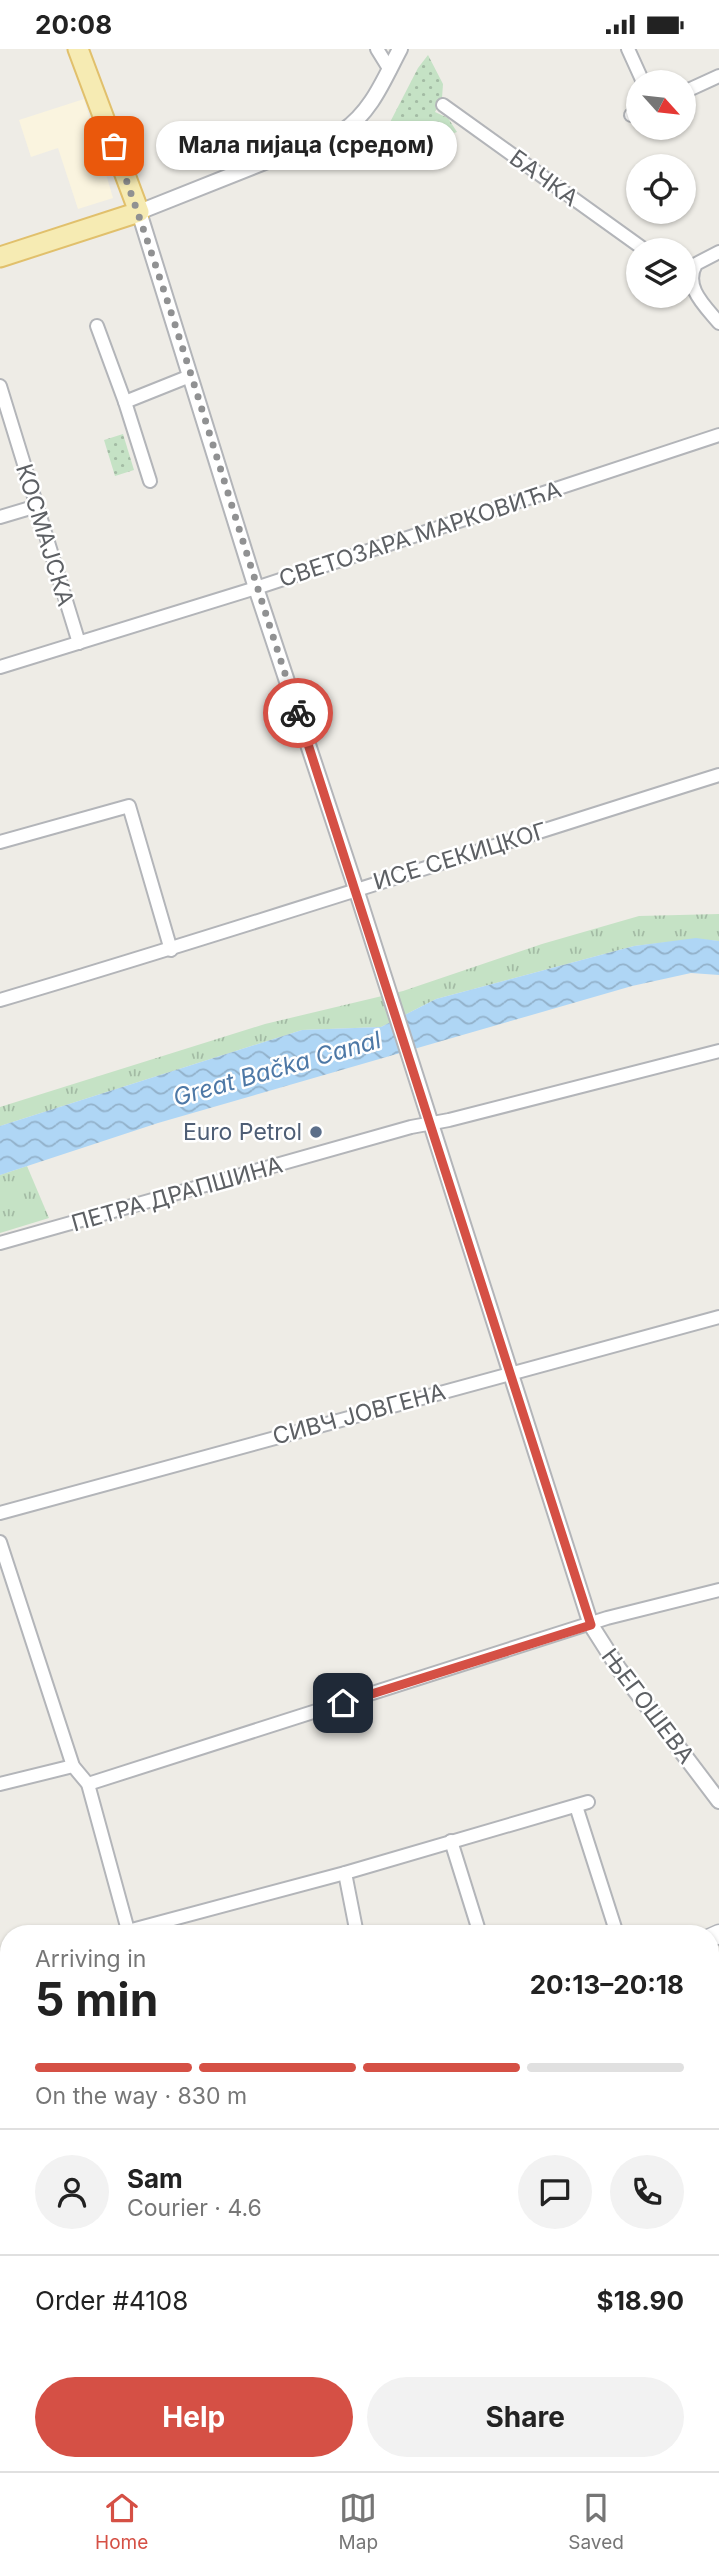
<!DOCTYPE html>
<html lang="en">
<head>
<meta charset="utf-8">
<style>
	:root { --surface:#fff; --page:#f2f2f2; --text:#222; --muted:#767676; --line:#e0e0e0; --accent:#d55045 }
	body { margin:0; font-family:Inter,sans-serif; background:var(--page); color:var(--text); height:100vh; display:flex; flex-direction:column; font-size:26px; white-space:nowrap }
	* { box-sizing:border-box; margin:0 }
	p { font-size:23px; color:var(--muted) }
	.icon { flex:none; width:38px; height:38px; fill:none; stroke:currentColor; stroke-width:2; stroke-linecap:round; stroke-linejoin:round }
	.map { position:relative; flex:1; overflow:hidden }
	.details { position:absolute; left:0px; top:1876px; width:719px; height:546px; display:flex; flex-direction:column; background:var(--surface); border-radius:28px 28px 0 0; box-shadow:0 2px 5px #0004 }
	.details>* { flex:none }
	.needle { width:46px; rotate:117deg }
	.fabs { position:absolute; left:626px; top:21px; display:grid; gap:14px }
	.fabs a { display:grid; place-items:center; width:70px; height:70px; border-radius:50%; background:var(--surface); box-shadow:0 2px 5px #0004; font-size:35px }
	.pin { position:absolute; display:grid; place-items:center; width:60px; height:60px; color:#fff; margin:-30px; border-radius:14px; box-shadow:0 4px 10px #0006 }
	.courier { position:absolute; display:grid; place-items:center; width:70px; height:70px; margin:-35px; border:5px solid #d55045; border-radius:50%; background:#fff; color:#222; box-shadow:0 2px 9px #0007 }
	.bubble { position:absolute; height:49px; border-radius:24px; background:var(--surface); box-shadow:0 2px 5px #0004; font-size:23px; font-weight:700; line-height:49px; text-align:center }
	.summary em { font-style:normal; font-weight:700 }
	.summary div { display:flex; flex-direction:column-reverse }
	.summary { display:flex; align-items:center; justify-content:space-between; height:119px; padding:0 35px }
	h1 { font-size:46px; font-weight:700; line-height:52px }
	.bar { display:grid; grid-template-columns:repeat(4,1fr); gap:10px 7px; align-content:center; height:84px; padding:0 35px }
	.bar i { height:9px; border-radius:5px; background:var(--line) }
	.bar .on { background:var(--accent) }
	.bar p { grid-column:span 4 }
	.line { display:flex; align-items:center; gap:18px; padding:0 35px; border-top:2px solid var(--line) }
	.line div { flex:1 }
	.round { display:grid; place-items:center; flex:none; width:74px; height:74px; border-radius:37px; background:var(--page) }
	.button { display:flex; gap:14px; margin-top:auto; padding:14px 35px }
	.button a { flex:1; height:80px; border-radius:42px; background:var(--accent); color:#fff; font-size:28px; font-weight:700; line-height:80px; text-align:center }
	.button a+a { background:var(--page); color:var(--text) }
	.status { display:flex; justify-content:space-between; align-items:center; height:49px; padding:0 35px; background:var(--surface); direction:ltr }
	.status svg { height:19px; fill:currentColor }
	.tab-bar { display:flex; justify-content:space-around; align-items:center; height:98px; border-top:2px solid var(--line); background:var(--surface); font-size:19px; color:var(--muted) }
	.tab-bar a { display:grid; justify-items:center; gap:4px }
	.tab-bar .on { color:var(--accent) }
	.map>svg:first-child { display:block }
	.commercial { fill:#faf4df }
	.grass { fill:url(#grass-tufts) }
	.cemetery { fill:url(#cemetery-stones) }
	.park { fill:url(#park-dots) }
	.water { fill:url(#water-waves) }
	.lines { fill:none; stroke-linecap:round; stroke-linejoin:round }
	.minor-casing { stroke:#b3b5b9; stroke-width:16 }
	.tertiary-casing { stroke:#b3b5b9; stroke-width:18 }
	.secondary-casing { stroke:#b2b4b9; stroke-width:21 }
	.primary-casing { stroke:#e1c06c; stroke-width:23 }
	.minor { stroke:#fff; stroke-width:12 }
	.tertiary { stroke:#fff; stroke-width:14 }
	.secondary { stroke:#fff; stroke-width:18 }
	.primary { stroke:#f6ebb3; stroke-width:19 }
	.done { stroke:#909192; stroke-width:7; stroke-dasharray:0 12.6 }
	.route { stroke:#d55045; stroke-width:9 }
	.service-dot { fill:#5c6f8a; stroke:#fff; stroke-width:2.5 }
	.labels { text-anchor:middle; stroke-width:5; stroke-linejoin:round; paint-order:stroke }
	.street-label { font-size:23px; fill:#5d6064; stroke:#fff }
	.service-label { font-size:23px; fill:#4e5e75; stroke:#fff; text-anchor:end }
	.water-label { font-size:24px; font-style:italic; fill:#4d78a6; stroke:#fff }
</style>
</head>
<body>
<div class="status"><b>20:08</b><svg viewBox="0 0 49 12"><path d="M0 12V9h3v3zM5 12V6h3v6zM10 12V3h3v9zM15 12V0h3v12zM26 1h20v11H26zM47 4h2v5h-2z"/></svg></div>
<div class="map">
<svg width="719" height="2422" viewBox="0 0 719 2422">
	<defs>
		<pattern id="grass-tufts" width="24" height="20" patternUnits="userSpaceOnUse" patternTransform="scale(1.75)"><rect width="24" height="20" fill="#c5e2c5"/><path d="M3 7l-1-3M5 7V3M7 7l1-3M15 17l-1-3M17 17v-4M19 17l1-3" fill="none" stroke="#a3bba4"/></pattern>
		<pattern id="cemetery-stones" width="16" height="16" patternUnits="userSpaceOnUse" patternTransform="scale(1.75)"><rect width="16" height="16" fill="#c5e2c5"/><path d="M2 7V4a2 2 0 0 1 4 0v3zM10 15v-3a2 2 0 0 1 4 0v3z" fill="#a3bba4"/></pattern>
		<pattern id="park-dots" width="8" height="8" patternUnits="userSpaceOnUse" patternTransform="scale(1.75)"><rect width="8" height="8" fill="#c5e2c5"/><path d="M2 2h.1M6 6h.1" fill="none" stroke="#a3bba4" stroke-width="1.8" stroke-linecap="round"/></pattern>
		<pattern id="water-waves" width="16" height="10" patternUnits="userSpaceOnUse" patternTransform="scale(1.75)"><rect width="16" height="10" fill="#afd6f5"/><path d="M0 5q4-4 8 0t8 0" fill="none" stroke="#92b1ca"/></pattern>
	</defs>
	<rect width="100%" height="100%" fill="#eeece6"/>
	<path class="commercial" d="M84,50l29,99 -35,11 -20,-61 -27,9 -12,-37z"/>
	<g class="grass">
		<path d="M719,865v27l-23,-2 -62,7 -198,53 -55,28 -79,3 -302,96v-19l265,-83 138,-33 139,-47 97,-28z"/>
		<path d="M27,1117l22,52 -49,15v-58z"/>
	</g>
	<path class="cemetery" d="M9,2090v323h127l-15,9h-121v-326z"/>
	<g class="park">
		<path d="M428,6l15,29 -1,14 -7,14 13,6 9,14 -62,23 -10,-23 33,-64z"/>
		<path d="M123,385l11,36 -19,6 -11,-36z"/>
	</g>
	<path class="water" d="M696,889l23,3v34l-28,-2 -59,13 -474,137 -158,52v-49l302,-96 79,-3 55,-28 198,-53z"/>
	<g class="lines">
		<defs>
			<g id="minor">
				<path d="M377,0l13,21"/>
				<path d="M628,0l15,33"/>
				<path d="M684,43l35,-16"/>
				<path d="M443,56l202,145"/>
				<path d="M631,66l8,-4"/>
				<path d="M719,203l-23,12c-13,23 9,42 23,59"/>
				<path d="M97,277l28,76"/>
				<path d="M0,337l79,257"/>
				<path d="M150,432l-25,-79 65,-26"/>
				<path d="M0,468l37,-11"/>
				<path d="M0,618l256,-79 463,-153"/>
				<path d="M0,793l129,-36 42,144"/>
				<path d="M0,951c241,-71 479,-150 719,-225"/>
				<path d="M0,1194l411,-116 38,-7 270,-69"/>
				<path d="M0,1464l719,-196"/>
				<path d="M0,1493l73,224 15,18 41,150"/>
				<path d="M0,1735l73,-18"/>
				<path d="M88,1735l519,-166 112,-28"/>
				<path d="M576,1757l41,128"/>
				<path d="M451,1792l29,93"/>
				<path d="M345,1824l12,61"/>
				<path d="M128,1882l217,-58 243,-71"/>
			</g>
			<path id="tertiary" d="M400,0c-16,30 -28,62 -57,82l-204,81 117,376 100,301 235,736 28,44 100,132"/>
			<g id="secondary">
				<path d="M710,1889l9,-4"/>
				<path d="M0,2085l9,-6"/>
			</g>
			<path id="primary" d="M0,208l139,-45 -61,-163"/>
		</defs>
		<use href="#minor" class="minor-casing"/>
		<use href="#tertiary" class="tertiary-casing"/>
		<use href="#secondary" class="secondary-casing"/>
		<use href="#primary" class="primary-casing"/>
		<use href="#minor" class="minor"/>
		<use href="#tertiary" class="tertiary"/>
		<use href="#secondary" class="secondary"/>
		<use href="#primary" class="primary"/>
	</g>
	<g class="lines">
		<path class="done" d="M114,97c68,186 121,378 184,567"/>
		<path class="route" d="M298,664l293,912 -248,78"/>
	</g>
	<circle class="service-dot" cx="316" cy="1083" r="7"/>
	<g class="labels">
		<g class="street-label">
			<text transform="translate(544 129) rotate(36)" y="8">БАЧКА</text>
			<text transform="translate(420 485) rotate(-18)" y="8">СВЕТОЗАРА МАРКОВИЋА</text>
			<text transform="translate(45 486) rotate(73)" y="8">КОСМАЈСКА</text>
			<text transform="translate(460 807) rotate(-17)" y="8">ИСЕ СЕКИЦКОГ</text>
			<text transform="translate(177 1145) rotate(-16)" y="8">ПЕТРА ДРАПШИНА</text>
			<text transform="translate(359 1365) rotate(-15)" y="8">СИВЧ ЈОВГЕНА</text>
			<text transform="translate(648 1657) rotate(53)" y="8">ЊЕГОШЕВА</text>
		</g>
		<g class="service-label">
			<text x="302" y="1091">Euro Petrol</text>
		</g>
		<g class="water-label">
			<text transform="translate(277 1020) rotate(-16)" y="8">Great Bačka Canal</text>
		</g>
	</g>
</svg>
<div class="fabs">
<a><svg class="needle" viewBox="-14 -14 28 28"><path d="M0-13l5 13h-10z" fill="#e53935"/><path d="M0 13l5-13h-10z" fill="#767676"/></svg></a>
<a><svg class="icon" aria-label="locate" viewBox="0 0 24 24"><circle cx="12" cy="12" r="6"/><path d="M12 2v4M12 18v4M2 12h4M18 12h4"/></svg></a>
<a><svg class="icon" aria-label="layers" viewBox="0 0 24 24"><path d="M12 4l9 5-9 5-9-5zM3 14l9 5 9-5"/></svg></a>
</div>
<div class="pin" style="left:114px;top:97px;background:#ea580c"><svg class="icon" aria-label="bag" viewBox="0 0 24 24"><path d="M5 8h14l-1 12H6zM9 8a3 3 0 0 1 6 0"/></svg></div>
<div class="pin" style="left:343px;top:1654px;background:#1f2937"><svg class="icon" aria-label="home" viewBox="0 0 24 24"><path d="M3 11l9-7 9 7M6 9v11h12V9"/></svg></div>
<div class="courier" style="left:298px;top:664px"><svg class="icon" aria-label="bike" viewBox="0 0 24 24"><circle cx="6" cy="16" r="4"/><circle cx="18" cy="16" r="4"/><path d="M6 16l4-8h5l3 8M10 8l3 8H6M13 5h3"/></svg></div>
<div class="bubble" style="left:156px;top:72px;width:301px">Мала пијаца (средом)</div>
<section class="details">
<div class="summary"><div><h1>5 min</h1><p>Arriving in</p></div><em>20:13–20:18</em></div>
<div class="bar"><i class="on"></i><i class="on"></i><i class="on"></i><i></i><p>On the way · 830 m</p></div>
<div class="line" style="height:126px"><a class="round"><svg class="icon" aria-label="person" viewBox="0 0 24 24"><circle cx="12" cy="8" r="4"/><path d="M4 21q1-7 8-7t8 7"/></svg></a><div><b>Sam</b><p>Courier · 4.6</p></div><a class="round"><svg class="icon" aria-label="chat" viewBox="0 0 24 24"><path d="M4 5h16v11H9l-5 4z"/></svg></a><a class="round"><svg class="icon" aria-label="phone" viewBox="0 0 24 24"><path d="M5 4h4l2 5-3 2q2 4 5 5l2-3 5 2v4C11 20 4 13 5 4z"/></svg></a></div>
<div class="line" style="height:91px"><div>Order #4108</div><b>$18.90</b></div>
<div class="button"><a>Help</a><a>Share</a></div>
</section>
</div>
<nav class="tab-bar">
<a class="on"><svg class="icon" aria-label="home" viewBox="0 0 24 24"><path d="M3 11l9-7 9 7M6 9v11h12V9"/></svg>Home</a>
<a><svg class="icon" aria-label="map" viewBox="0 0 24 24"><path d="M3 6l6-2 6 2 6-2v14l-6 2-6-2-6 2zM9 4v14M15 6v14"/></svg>Map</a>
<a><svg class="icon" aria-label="saved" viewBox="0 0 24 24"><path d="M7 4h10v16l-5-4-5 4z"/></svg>Saved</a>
</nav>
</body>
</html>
